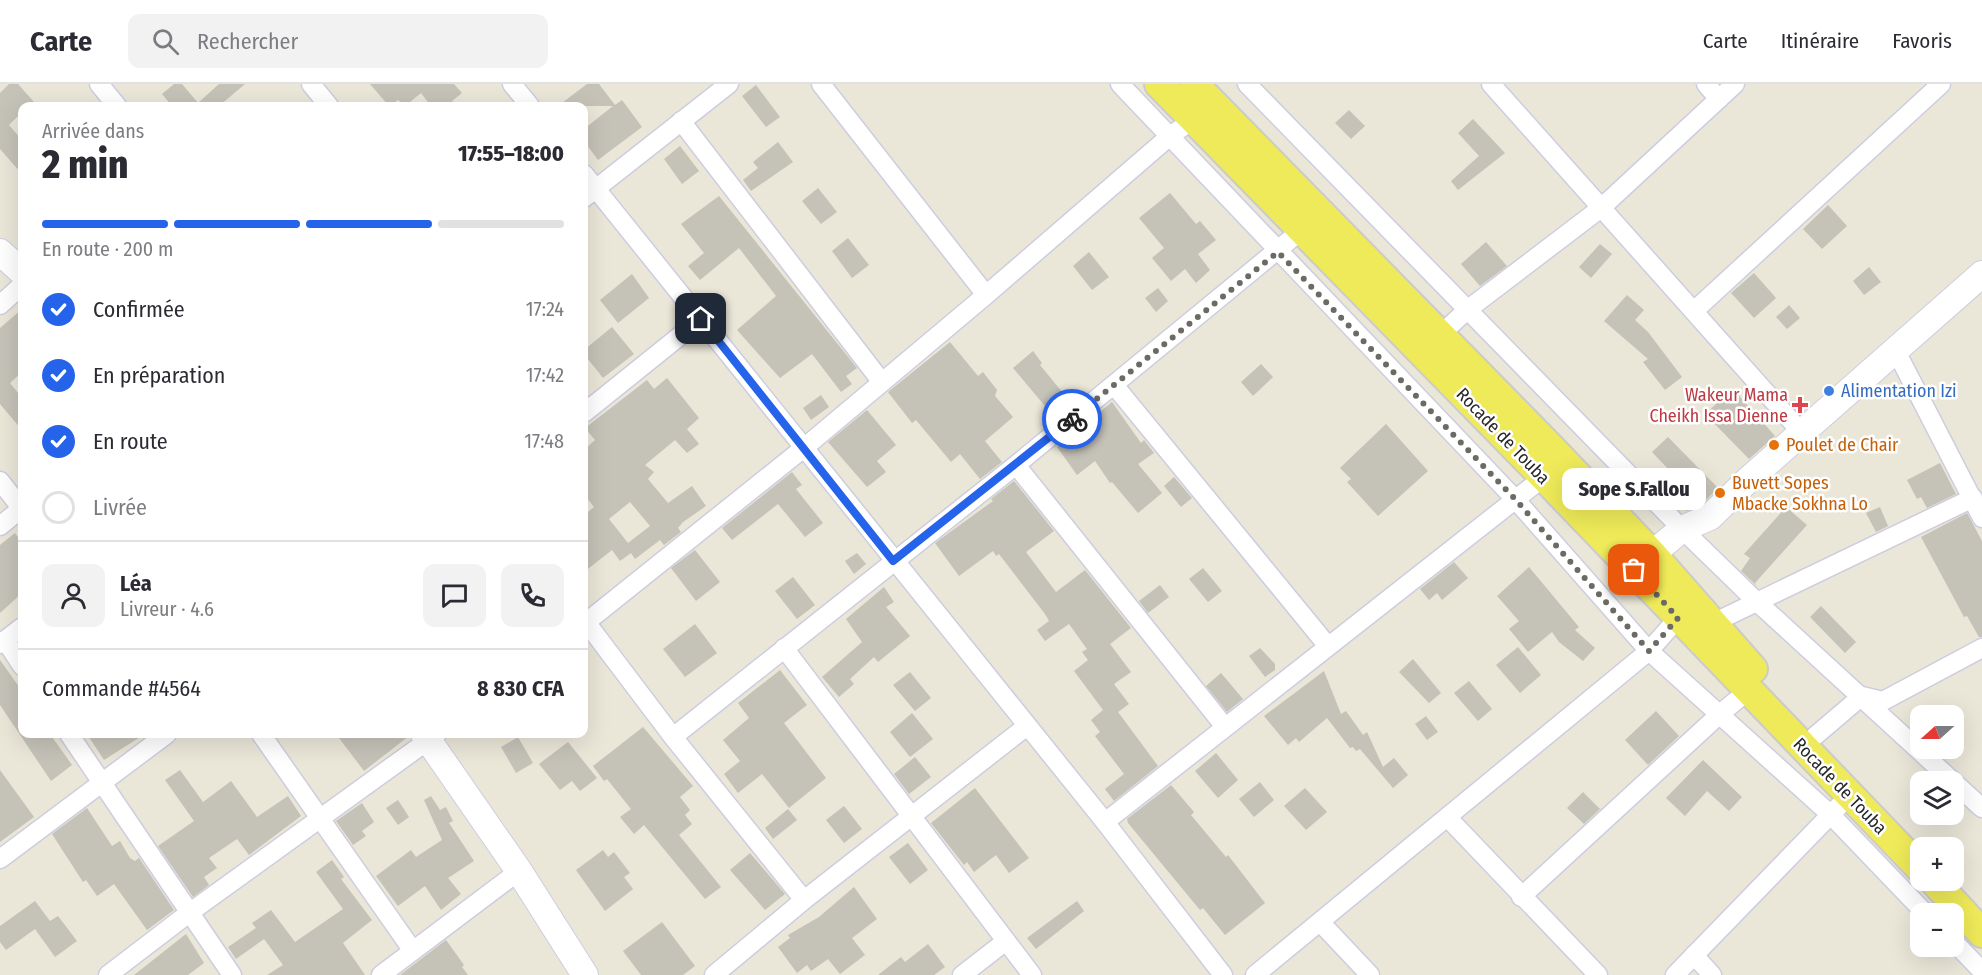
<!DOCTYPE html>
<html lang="fr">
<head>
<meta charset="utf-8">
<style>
	:root { --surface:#fff; --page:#f2f2f3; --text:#2b2b33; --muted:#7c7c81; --line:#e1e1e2; --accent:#2563eb }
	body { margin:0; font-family:"Fira Sans Condensed",sans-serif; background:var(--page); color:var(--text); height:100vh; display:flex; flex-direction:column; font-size:22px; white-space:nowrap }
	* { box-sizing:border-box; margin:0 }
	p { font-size:20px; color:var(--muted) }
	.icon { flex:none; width:33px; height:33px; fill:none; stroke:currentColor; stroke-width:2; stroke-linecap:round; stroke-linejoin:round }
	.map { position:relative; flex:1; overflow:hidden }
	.side { position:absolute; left:18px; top:18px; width:570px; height:636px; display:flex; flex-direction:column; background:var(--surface); border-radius:12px; box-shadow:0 6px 24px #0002 }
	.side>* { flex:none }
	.needle { width:39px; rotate:249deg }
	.fabs { position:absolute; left:1910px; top:621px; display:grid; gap:12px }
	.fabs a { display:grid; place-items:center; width:54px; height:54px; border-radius:12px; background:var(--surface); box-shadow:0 6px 24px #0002; font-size:30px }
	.pin { position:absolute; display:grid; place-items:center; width:51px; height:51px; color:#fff; margin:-26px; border-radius:12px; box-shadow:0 3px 9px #0006 }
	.courier { position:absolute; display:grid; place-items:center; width:60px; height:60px; margin:-30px; border:4px solid #2563eb; border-radius:50%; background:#fff; color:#222; box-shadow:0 2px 8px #0007 }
	.bubble { position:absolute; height:42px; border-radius:12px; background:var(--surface); box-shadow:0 6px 24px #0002; font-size:20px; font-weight:800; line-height:42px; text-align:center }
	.head em { font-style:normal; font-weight:800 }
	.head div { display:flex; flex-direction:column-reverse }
	.head { display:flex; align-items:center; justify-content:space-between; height:102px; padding:0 24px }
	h1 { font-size:39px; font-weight:800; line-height:45px }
	.bar { display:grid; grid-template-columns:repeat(4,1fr); gap:9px 6px; align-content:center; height:72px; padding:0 24px }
	.bar i { height:8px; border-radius:4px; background:var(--line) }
	.bar .active { background:var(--accent) }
	.bar p { grid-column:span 4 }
	.line { display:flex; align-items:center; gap:15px; padding:0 24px; border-top:2px solid var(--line) }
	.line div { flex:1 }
	.round { display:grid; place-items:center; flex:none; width:63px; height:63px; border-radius:12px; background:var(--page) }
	ol { padding:0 24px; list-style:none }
	li { display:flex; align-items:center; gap:18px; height:66px }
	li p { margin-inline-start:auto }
	li .icon { padding:6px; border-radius:50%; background:var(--accent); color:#fff; stroke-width:4 }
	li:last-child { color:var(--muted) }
	li i { width:33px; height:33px; border:3px solid var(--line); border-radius:50% }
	header { display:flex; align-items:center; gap:36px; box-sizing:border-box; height:84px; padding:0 30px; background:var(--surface); border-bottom:2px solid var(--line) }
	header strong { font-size:28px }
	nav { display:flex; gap:33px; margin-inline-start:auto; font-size:21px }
	.search { width:420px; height:54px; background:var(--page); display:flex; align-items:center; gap:15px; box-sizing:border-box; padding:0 21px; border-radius:12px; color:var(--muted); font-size:22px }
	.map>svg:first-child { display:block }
	.building { fill:#c5c2b8; fill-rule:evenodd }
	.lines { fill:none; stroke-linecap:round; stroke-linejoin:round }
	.street-casing { stroke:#cecde0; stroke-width:21 }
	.secondary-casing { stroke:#cecde0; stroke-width:28 }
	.primary-casing { stroke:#cbcbcb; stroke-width:32 }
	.street { stroke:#fff; stroke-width:18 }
	.secondary { stroke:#fff; stroke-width:26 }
	.primary { stroke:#eeea59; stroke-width:28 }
	.done { stroke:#6b6a65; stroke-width:6; stroke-dasharray:0 10.8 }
	.route { stroke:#2563eb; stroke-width:8 }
	.shop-dot { fill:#3f7fe0; stroke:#fff; stroke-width:2 }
	.health-dot { fill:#e0444e; stroke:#fff; stroke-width:2 }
	.food-dot { fill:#e8710a; stroke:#fff; stroke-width:2 }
	.labels { text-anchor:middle; stroke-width:5; stroke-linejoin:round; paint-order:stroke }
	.shop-label { font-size:18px; fill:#366cbe; stroke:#fff; text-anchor:start }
	.health-label { font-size:18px; fill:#be3a42; stroke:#fff; text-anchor:end }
	.street-label { font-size:18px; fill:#272727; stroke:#fff }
	.food-label { font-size:18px; fill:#c56008; stroke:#fff; text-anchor:start }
</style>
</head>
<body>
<header>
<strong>Carte</strong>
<div class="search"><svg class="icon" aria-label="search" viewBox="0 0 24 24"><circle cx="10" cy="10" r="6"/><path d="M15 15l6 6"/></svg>Rechercher</div>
<nav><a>Carte</a><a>Itinéraire</a><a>Favoris</a></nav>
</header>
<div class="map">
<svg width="1982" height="891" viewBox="0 0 1982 891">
	<rect width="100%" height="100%" fill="#eae6d8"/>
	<g class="building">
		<path d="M9,0h9l16,18 -5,4h-7v6l-13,13 13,15v34l-22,-25v-56z"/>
		<path d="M174,0h8l16,19 21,-19h26l-26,22h-47l-10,-12z"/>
		<path d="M370,0h84l8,9 -10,8 5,5h-26l-10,-13 -16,13 -7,-6 -9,6z"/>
		<path d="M587,0h12l16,21 7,-5 20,27 -44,33 -14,-19v-12l29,-23h-55z"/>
		<path d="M756,1l24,32 -14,10 -24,-31z"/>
		<path d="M1349,26l16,16 -14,13 -16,-16z"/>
		<path d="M1473,35l32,34 -47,37 -7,-9 28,-25 -21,-23z"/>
		<path d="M778,58l15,20 -42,29 -8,-11 15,-12 -5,-6z"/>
		<path d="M680,62l19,25 -17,13 -18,-25z"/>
		<path d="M818,104l19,24 -16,12 -19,-23z"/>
		<path d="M1170,109l26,31 4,-3 16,19 -18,14 12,16 -14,13 -11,-14 -14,12 -19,-23 12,-10 -25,-30z"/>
		<path d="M719,112l138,172 -11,8 6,8 -11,8 -29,-38 -32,24 -43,-48 39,-34 -37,-48 -39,32 -12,-14 16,-13 -23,-29z"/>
		<path d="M1828,121l19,21 -25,23 -19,-20z"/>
		<path d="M848,154l21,27 -17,13 -20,-27z"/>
		<path d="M1486,158l21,24 -27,20 -19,-22z"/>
		<path d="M1600,160l12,10 -21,24 -12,-11z"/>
		<path d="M1089,168l20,25 -17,13 -19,-24z"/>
		<path d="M1869,183l12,15 -17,13 -11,-14z"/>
		<path d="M1754,189l22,25 -22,20 -23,-25z"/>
		<path d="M632,190l17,24 -31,25 -18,-23z"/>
		<path d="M1158,204l10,13 -12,11 -11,-14z"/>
		<path d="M1627,211l17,15 -9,10 13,12 34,45 -17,13 -22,-28 5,-3 -44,-38z"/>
		<path d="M1789,221l11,13 -13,11 -11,-12z"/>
		<path d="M22,225v63l-12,11 12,15v32l-22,-26v-76z"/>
		<path d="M612,243l22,27 -31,24 -19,-24v-4z"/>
		<path d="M950,258l28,34 5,-4 14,18 -2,6 18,21 -28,24 17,21 -22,17 -20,-25 -9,8 -35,-42 -4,3 -24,-31z"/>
		<path d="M1033,267l9,12 -2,2 27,33 -17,14 -37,-44z"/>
		<path d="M1261,280l12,13 -20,19 -12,-14z"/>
		<path d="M667,294l32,40 -12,11 12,15 -12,9 -12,-13 -30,25 9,7 -6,7 20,24 24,-17 14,20 -23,16 -5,6 3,4 -17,13 -4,-5 -25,19 -4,-6 -11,8 -8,-11 -28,22v-57l10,-8 -10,-13v-44l11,-10 -10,-12 62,-48 7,9zM630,418l20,24 -22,17 -19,-24z"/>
		<path d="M1733,305l42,47 -26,23 -44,-45z"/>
		<path d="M821,311l8,12 -18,13 -8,-12z"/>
		<path d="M1112,318l29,41 3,-3 10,13 -16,11 24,29 -24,20 -26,-31 -2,1 -15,-22 -18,14 -20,-28z"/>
		<path d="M867,326l29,35 -19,16 9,11 -19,15 -39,-45z"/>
		<path d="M1386,340l42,47 -50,45 -31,-34 4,-3 -11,-11z"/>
		<path d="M1668,353l50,51 -16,16 -16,7 -28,-28 12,-12 -18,-19z"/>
		<path d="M1940,379l16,31 -29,14 -6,-11 -4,2 -10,-19z"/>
		<path d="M792,388l10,13 -6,4 27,34 -18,14 -27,-33 -46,36 -10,-12z"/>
		<path d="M1174,393l18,21 -11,9 -17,-21z"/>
		<path d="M1014,397l40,50 -28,21 30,40 29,-22 46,58 -21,16 21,28 -17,12 15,20 -11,8 40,54 -44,35 -9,-12 19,-15 -29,-38 5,-4 -9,-12 12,-10 -29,-39 14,-11 -6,-8 5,-3 -18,-25 -24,17 -8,-11 12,-9 -4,-7 -46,-60 -3,2 -3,-5 -34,25 -24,-33 58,-42 -2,-2z"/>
		<path d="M1786,423l21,18 -52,58 2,3 -16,-15 9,-13 -6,-4z"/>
		<path d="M1880,423l8,19 -12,6 -10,-19z"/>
		<path d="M1967,429l15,28v96h-3l-12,-21 -3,1 -43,-80z"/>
		<path d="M15,449l7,10v50l-22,20v-68z"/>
		<path d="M695,466l25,32 -24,19 -25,-33z"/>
		<path d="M857,469l9,11 -12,10 -9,-13z"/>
		<path d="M1454,478l14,16 -26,22 -5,-7 -8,7 -9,-11z"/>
		<path d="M1529,483l50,60 -4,3 20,18 -12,13 -24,-19 -7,-10 -24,20 -19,-23 10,-8 -22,-25z"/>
		<path d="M1203,484l19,23 -14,11 -19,-23z"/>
		<path d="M793,493l22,28 -18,14 -22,-28z"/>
		<path d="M1160,501l9,12 -21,16 -9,-12z"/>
		<path d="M884,503l10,15 -8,5 24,29 -32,26 -4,-5 -24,22 4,5 -15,13 -17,-20 40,-35 -16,-23z"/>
		<path d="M1821,522l35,36 -11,11 -35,-36z"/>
		<path d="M695,540l22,29 -32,24 -22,-28z"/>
		<path d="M1518,563l23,28 -21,18 -24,-28z"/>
		<path d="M1260,564l15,16v6l-10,7 -16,-21z"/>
		<path d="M1413,575l28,34 -12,10 -30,-31z"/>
		<path d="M0,576l22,31v43h28l22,31 -21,16 -51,-76z"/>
		<path d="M780,586l27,35 -23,18 42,55 -37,30 -27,-34 -24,19 -14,-19 16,-13 -17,-21 26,-22 -11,-15z"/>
		<path d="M1324,587l17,43 5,-3 17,24 4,-3 16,35 11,-9 14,17 -15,13 -33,-39 -4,2 -3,-4 -3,1 -23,-30 -28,24 -3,-4 -8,7 -24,-29z"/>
		<path d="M910,588l21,26 -16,13 -22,-26z"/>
		<path d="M1221,589l22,26 -16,13 -21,-26z"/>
		<path d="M1469,597l23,28 -14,12 -24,-28z"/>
		<path d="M1656,627l23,25 -31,29 -23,-25z"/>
		<path d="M912,629l21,26 -23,18 -20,-25z"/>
		<path d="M1426,632l12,16 -11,8 -12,-16z"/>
		<path d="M643,643l50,59 -13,11 10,13 -5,5 7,9 -13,11 42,52 -16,12 -61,-74 -10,9 -14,-17 11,-8 -24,-30 -3,2 -11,-15z"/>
		<path d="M87,650h58l-41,26z"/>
		<path d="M336,650h73v2l-45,35z"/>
		<path d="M518,653l15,26 -17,10 -15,-26z"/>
		<path d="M568,658l29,36 -17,13 -8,-10 -12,9 -21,-26z"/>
		<path d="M1216,669l22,27 -20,18 -23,-27z"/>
		<path d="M915,673l16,20 -22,17 -15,-20z"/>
		<path d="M1703,676l39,37 -13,14 -22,-20 -22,25 -19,-18z"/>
		<path d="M0,686l34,47 -34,25z"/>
		<path d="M180,686l23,32 28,-21 26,36 31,-21 13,20 -52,39 -12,-16 -28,19 8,10 -13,9 5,8 -16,12 -35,-51 36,-25 -29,-41z"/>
		<path d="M1260,698l14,18 -20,17 -15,-18z"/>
		<path d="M1171,701l23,27 -3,3 35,42 2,-2 37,48 -40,32 -22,-27 -3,2 -72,-87 -1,-4z"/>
		<path d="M975,704l54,70 -20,15 -13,-18 -22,17 -7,-10 -3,3 -33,-42z"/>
		<path d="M1305,704l22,24 -21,18 -22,-24z"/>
		<path d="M1583,708l17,17 -16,15 -17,-16z"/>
		<path d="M431,712l9,14 6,-3 7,14 -4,2 25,38 -26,17 13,16 -20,16 -16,-24 -27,20 -22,-30 35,-26 5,7 26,-17 -18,-40z"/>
		<path d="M398,716l11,17 -11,8 -12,-17z"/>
		<path d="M362,719l12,19 -12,9 4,5 -13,9 -17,-24z"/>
		<path d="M844,722l18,23 -18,14 -18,-23z"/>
		<path d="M87,724l25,38 8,-5 10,17 5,3 4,-3 35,52 -27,20 -33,-46 -17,12 -11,-16 -3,2 -31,-48z"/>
		<path d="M788,725l9,11 -24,19 -8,-11z"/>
		<path d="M908,759l20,27 -18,14 -21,-27z"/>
		<path d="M603,766l5,7 6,-5 16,21 -6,4 9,12 -28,22 -29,-41z"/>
		<path d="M750,769l35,41 -20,16 -35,-40z"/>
		<path d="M332,776l12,17 -3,2 31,41 -29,23 22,32h-98l16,-10 -19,-26 -28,20 -8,-12 28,-19 -4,-5 19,-13 24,32 48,-33 -27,-37z"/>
		<path d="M854,803l23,32 -25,19 13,17 -25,19 -12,-15 -17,12 -4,-6 -10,8 -19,-26 12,-9 -2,-3 31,-18z"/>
		<path d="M35,817l15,20 8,-5 19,25 -22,16 -20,-28 -29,21 -6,-8v-16z"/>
		<path d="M1077,817l7,10 -48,38 -9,-11z"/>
		<path d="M662,838l33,44 -12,9h-42l-18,-24z"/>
		<path d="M186,850l18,29 -16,12h-54z"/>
		<path d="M446,856l18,25 -2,2 6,8h-68z"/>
		<path d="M928,860l17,23 -11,8h-56l23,-18 4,5z"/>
	</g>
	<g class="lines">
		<defs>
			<g id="street">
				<path d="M99,0l18,22"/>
				<path d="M311,0l18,22"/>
				<path d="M512,0l18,22"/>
				<path d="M821,0l165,211"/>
				<path d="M1120,0l395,415 134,152 181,163 96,100"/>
				<path d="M1247,0l435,445 73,71 227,208"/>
				<path d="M1491,0l311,349"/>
				<path d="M1706,0l13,15"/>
				<path d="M681,37l200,260"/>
				<path d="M584,90l521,648 118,153"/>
				<path d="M584,114l145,-114"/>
				<path d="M0,221l22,-20"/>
				<path d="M1695,226l246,-226"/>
				<path d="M1440,251l27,-25 134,-102 134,-124"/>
				<path d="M1896,267l86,167"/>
				<path d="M1114,301l213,260"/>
				<path d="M584,329l117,-94"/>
				<path d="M1016,381l209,262"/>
				<path d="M0,397l22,28"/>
				<path d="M0,442l22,-18"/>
				<path d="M586,538l87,115 131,163"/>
				<path d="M1713,539l260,-125"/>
				<path d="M584,540l221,-177 181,-152 184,-159 24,-17"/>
				<path d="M5,556l17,26"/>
				<path d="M0,560l22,-17"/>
				<path d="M784,564l248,327"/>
				<path d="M69,650l163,241"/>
				<path d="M261,650l152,217"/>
				<path d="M1815,652l47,-40 21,5 99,-53"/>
				<path d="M673,653l343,-272 287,-236"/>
				<path d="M1448,734l150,157"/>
				<path d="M1105,738l439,-345"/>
				<path d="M0,775l167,-125"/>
				<path d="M1521,813l200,-184 28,-23"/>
				<path d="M1321,839l49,52"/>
				<path d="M1953,857l29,30"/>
				<path d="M1694,871l18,20"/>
				<path d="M108,891l81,-62 248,-179"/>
				<path d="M381,891l138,-104"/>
				<path d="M714,891l90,-75 223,-174"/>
				<path d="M962,891l44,-34"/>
				<path d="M1255,891l394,-324 29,-33"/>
				<path d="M1675,891l164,-169"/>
			</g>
			<g id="secondary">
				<path d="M0,168l22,20"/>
				<path d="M1652,470l30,-25 28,-12 38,-37 234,-206"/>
				<path d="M424,650l95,137 66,104"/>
			</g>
			<g id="primary">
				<path d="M1159,0l385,393 376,391"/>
				<path d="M1194,0l359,366 99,104 101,115"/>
				<path d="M1933,796l49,53"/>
			</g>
		</defs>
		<use href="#street" class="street-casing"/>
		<use href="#secondary" class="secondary-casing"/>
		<use href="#primary" class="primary-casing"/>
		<use href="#street" class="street"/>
		<use href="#secondary" class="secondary"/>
		<use href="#primary" class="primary"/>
	</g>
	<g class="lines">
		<path class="done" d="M1072,335l206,-167 237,247 134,152 29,-33 -44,-48"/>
		<path class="route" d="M701,235l192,242 179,-142"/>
	</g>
	<circle class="shop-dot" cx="1829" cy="307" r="6"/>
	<path class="health-dot" d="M1797 312h6v6h6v6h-6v6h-6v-6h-6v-6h6z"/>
	<g class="food-dot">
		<circle cx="1774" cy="361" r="6"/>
		<circle cx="1720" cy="409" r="6"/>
	</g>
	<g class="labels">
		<g class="shop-label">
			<text x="1841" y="313">Alimentation Izi</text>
		</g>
		<g class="health-label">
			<text x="1788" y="317">Wakeur Mama<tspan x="1788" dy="21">Cheikh Issa Dienne</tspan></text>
		</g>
		<g class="street-label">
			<text transform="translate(1503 352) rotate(46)" y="6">Rocade de Touba</text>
			<text transform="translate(1840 702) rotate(46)" y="6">Rocade de Touba</text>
		</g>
		<g class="food-label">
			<text x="1786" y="367">Poulet de Chair</text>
			<text x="1732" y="405">Buvett Sopes<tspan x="1732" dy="21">Mbacke Sokhna Lo</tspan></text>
		</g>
	</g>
</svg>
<div class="fabs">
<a><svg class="needle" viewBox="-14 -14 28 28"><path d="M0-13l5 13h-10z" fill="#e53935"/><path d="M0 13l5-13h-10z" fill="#7c7c81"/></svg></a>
<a><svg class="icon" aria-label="layers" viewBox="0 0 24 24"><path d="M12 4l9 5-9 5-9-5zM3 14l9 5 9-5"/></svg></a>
<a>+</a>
<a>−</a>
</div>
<div class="pin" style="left:1634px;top:486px;background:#ea580c"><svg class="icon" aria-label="bag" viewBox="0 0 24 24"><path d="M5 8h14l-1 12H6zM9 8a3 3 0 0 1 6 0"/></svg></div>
<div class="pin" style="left:701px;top:235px;background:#1f2937"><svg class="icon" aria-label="home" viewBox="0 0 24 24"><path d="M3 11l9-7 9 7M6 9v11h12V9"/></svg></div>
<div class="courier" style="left:1072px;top:335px"><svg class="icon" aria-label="bike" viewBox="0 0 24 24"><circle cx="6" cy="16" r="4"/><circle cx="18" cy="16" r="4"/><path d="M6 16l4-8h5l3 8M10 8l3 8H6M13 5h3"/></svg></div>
<div class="bubble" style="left:1562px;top:384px;width:144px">Sope S.Fallou</div>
<section class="side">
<div class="head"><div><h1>2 min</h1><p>Arrivée dans</p></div><em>17:55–18:00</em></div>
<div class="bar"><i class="active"></i><i class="active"></i><i class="active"></i><i></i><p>En route · 200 m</p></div>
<ol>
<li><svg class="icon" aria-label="check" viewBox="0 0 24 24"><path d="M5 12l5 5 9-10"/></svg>Confirmée<p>17:24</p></li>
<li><svg class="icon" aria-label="check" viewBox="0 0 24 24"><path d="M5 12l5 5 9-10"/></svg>En préparation<p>17:42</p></li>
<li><svg class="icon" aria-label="check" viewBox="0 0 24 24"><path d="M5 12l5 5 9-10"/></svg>En route<p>17:48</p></li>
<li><i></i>Livrée</li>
</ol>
<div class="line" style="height:108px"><a class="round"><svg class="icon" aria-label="person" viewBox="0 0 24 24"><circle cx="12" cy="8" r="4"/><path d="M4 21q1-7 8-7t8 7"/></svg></a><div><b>Léa</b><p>Livreur · 4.6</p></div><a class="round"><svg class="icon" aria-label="chat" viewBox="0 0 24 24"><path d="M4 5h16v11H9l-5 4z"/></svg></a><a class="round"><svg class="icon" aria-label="phone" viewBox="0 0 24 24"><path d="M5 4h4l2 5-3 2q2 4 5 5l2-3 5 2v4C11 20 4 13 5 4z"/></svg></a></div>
<div class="line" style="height:78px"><div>Commande #4564</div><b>8 830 CFA</b></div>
</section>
</div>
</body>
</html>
